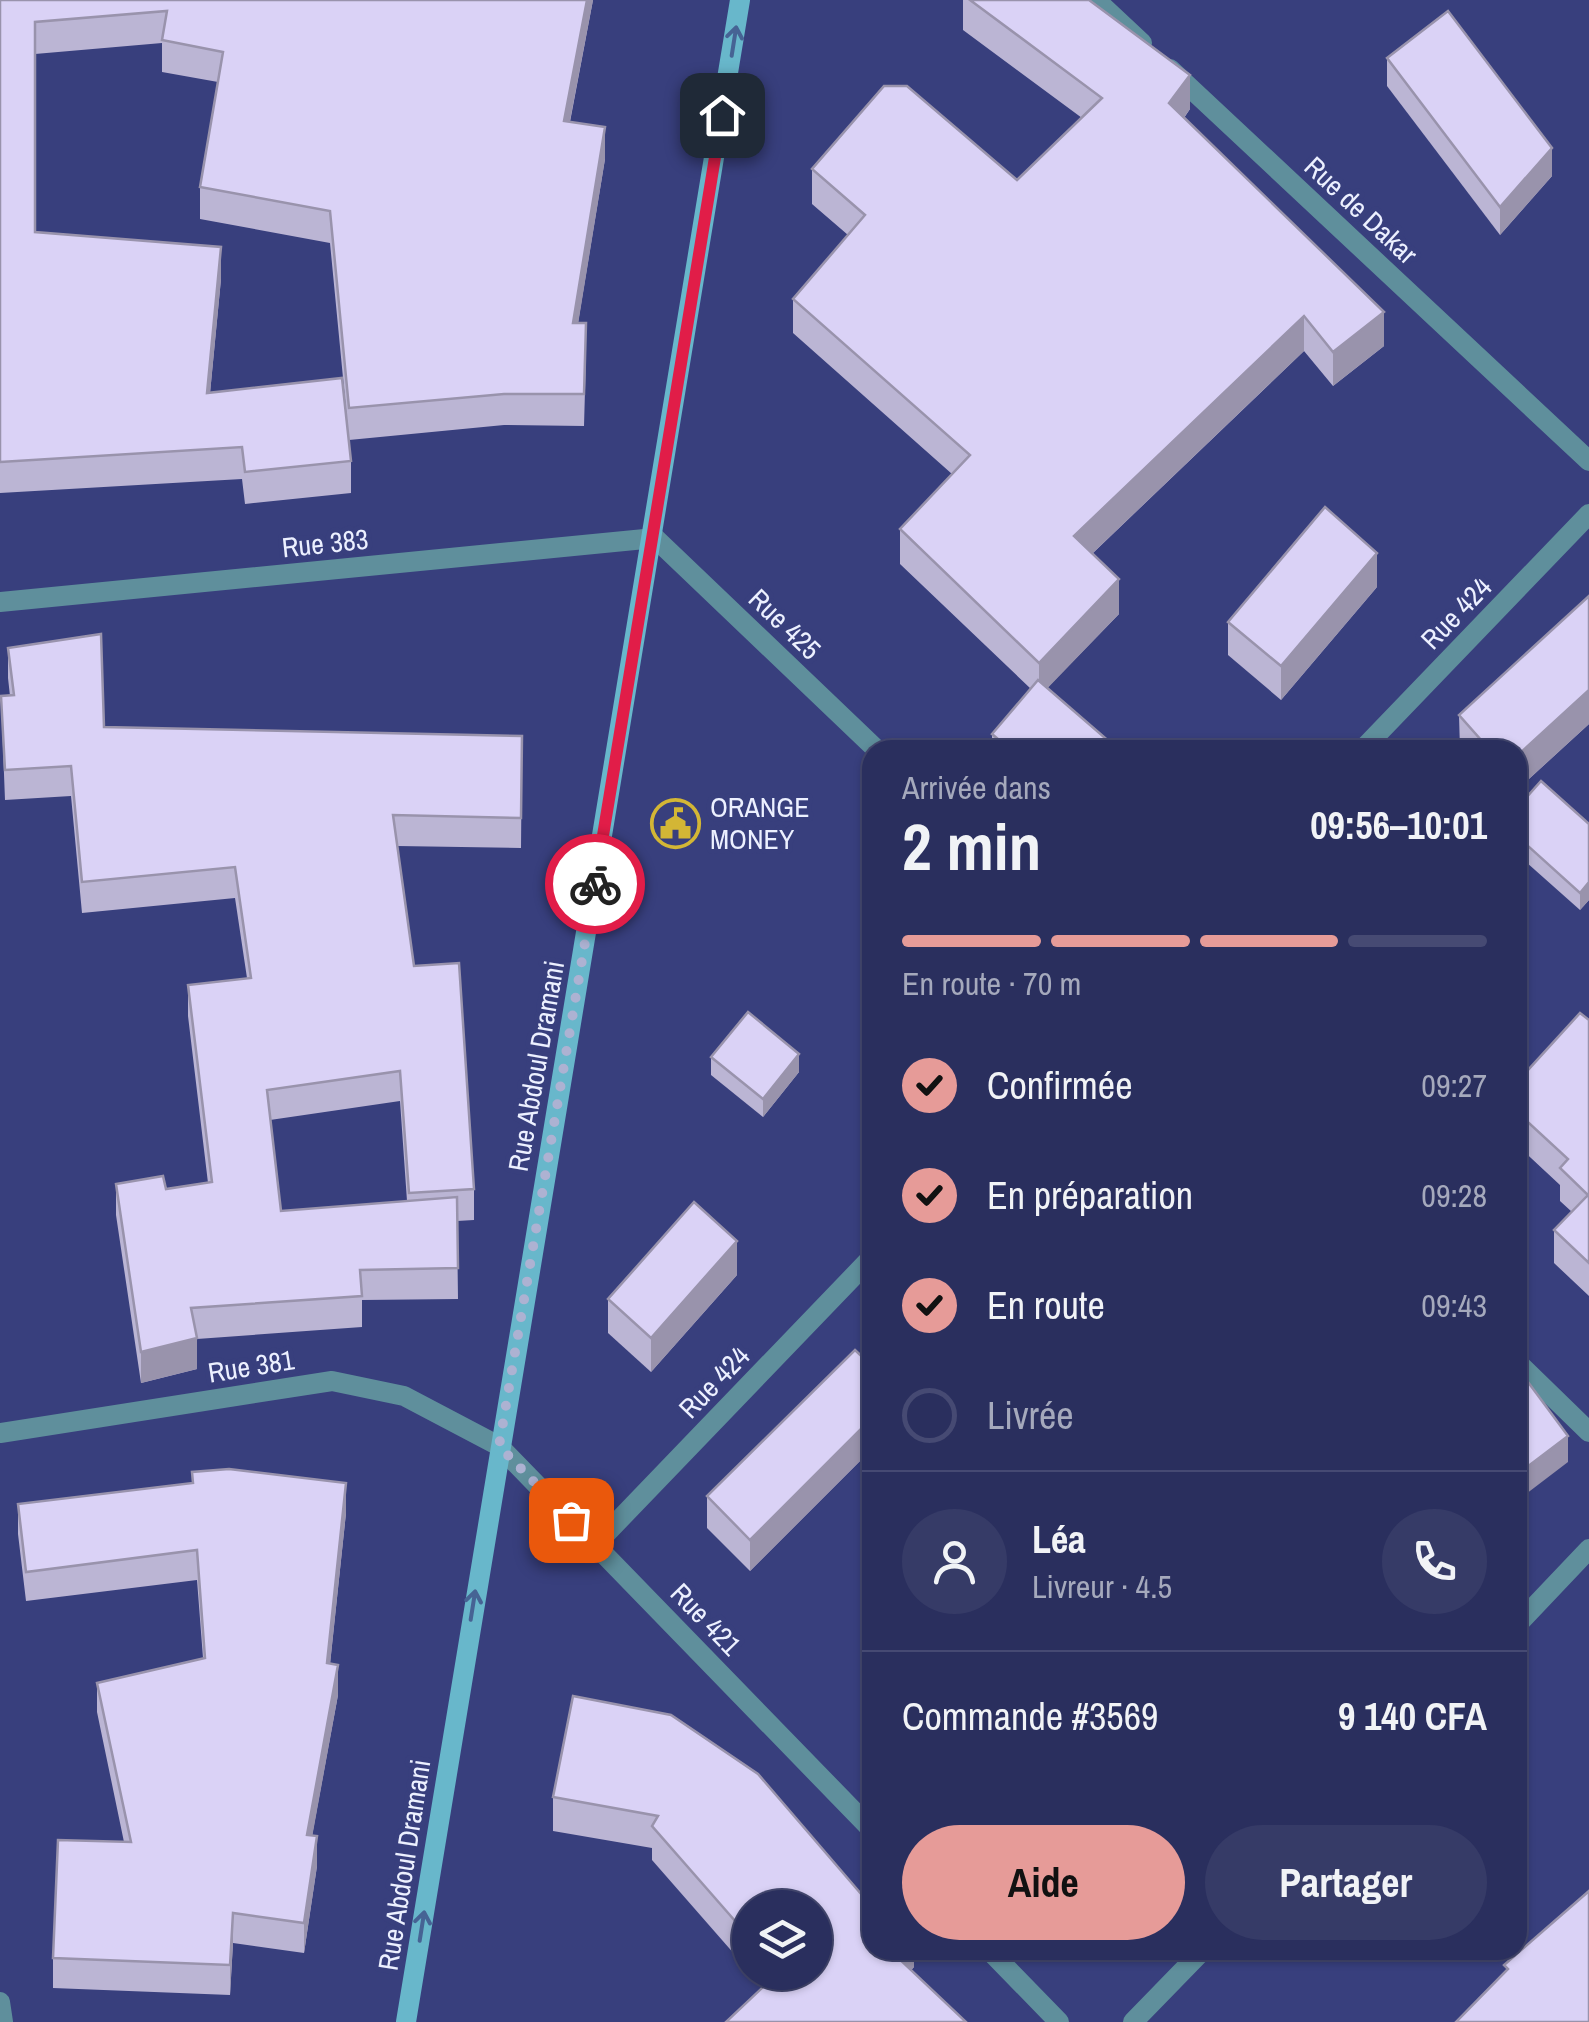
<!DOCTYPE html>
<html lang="fr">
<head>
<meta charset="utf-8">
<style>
	:root { --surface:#2a2f5e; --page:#363b67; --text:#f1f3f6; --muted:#a5a9bc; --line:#464a73; --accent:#e69b98 }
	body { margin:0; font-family:"Archivo Narrow",sans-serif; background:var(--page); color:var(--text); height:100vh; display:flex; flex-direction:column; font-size:38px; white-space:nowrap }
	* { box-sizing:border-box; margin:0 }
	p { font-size:32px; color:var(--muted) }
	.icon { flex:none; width:55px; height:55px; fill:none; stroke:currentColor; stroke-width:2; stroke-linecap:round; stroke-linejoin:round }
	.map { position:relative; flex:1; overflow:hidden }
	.side { position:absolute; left:862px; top:740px; width:665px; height:1220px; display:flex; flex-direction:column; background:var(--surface); border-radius:30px; box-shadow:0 2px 8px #0004,0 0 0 2px var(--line) }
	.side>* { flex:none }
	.buttons { position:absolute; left:732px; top:1890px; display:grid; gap:20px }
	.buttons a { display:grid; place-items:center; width:100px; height:100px; border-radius:50%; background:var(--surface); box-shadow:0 2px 8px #0004,0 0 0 2px var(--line); font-size:50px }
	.pin { position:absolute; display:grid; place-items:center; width:85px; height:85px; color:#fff; margin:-42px; border-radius:20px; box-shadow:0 5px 15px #0006 }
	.courier { position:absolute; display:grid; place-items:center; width:100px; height:100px; margin:-50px; border:8px solid #e11d48; border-radius:50%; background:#fff; color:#222; box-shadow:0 2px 12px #0007 }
	.head em { font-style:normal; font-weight:700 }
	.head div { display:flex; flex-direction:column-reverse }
	.head { display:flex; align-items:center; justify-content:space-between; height:170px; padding:0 40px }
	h1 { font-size:65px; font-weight:700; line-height:75px }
	.bar { display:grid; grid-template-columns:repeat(4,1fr); gap:15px 10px; align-content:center; height:120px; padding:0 40px }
	.bar i { height:12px; border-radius:8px; background:var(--line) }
	.bar .current { background:var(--accent) }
	.bar p { grid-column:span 4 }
	.line { display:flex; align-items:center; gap:25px; padding:0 40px; border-top:2px solid var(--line) }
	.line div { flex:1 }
	.round { display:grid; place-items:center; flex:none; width:105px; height:105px; border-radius:52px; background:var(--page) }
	ol { padding:0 40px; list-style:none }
	li { display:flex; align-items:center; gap:30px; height:110px }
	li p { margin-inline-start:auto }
	li .icon { padding:10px; border-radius:50%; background:var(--accent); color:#111; stroke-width:4 }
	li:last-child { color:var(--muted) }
	li i { width:55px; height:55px; border:5px solid var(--line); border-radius:50% }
	.cta { display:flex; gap:20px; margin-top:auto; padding:20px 40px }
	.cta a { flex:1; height:115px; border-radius:60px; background:var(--accent); color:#111; font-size:40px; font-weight:700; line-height:115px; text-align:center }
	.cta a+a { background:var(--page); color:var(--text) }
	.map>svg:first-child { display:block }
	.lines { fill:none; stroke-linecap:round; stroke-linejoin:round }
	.minor { stroke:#5f8f9c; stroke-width:20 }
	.secondary { stroke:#68b7cb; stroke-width:20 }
	.wall { fill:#bbb5d4; fill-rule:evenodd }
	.shaded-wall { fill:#9993ac }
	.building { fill:#dad2f6; stroke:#9993ac; stroke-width:2.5 }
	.oneway { stroke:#466394 }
	.done { stroke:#adb2d2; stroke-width:10; stroke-dasharray:0 18 }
	.route { stroke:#e11d48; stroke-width:12 }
	.labels { text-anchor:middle; stroke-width:10; stroke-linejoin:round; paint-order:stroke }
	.street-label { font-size:28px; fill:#ecf0ff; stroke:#383f7d }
	.poi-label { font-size:28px; fill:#ecf0ff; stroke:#383f7d; text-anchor:start }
</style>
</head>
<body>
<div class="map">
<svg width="1589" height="2022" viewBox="0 0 1589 2022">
	<rect width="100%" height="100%" fill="#383f7d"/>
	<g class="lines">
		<g class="minor">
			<path d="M1096,0l46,43"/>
			<path d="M1170,69l419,392"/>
			<path d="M0,602l655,-64 222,212"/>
			<path d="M1362,750l227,-236"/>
			<path d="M1518,1363l71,69"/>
			<path d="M0,1433l332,-52 72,15 95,50 373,384"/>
			<path d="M595,1545l277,-288"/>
			<path d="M1518,1624l71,-75"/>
			<path d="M989,1950l70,72"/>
			<path d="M0,2002l3,20"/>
			<path d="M1133,2022l70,-72"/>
		</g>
		<path class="secondary" d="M406,2022l334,-2022"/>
	</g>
	<g class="wall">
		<path d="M0,0h593l-23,122 35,37 -27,164 8,32 -2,71 -80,-1 -155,15 -19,-197 -130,-24v-32l18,-105 -56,-10v-29l-127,11v178l186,47 -11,114 141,68v32l-106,11 -3,-25 -242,14z"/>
		<path d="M963,0h126l101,109 -6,9 200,228 -51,40 -29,-35 -211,202 26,61 -72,74 72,62h-127v-16l39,-45 -131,-125v-35l52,-55 -159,-141v-34l55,-64 -36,-31v-35l205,11 65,-62 -119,-88z"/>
		<path d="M1387,58l165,118 -52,59 -113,-149z"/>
		<path d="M1377,587l-96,113 -53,-45v-33z"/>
		<path d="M1589,596v128l-71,65v-39h-58l-1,-35z"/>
		<path d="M8,648l96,79 418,9 -1,112 -124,-2 17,120 60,223v31l-17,1 1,78 -96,1v27l-165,12v30l-56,14 -25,-168v-31l50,5 42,-6 -20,-167v-31l59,-7 -12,-80 -153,15 -11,-117 -66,4 -4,-104h9l-2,-18zM400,1101l7,100 -126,10 -11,-91z"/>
		<path d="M1518,807l71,17v76l-9,10 -62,-55z"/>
		<path d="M1589,1020v276l-35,-33v-33l18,-18 -12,-11v-16l-42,-39v-65z"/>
		<path d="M711,1057l88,15 -36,45 -52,-42z"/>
		<path d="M737,1275l-86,97 -43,-39v-34z"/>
		<path d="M872,1366v83l-122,122 -43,-43v-32z"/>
		<path d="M18,1504l328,9 -16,151 8,31 -26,141 5,30 -13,87 -71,-10 -3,52 -177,-7v-30l71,-116 -27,-130v-29l106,-25 -6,-78 -171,21 -8,-67z"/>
		<path d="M573,1696l289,199 52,55v17l-3,3 -148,17 -12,-15h64l-65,-64v64l-98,-112v-12l-99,-17v-34z"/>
	</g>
	<g class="shaded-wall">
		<path d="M587,0h6l-29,152v-31z"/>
		<path d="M1190,75v34l-21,29v-35z"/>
		<path d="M605,127v32l-32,196v-32z"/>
		<path d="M1552,148v28l-52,59v-28z"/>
		<path d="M221,247v32l-14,146v-32z"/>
		<path d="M1384,312v34l-51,40v-34z"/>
		<path d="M1304,316v35l-230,220v-35z"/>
		<path d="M1377,553v34l-96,113v-34z"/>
		<path d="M1119,579v35l-80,83v-34z"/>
		<path d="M1589,690v34l-71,65v-34z"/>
		<path d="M1589,882v18l-9,10v-17z"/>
		<path d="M799,1054v18l-36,45v-18z"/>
		<path d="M737,1241v34l-86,97v-34z"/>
		<path d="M197,1338v31l-56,14v-31z"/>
		<path d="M872,1418v31l-122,122v-31z"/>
		<path d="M1568,1436v26l-50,38v-26z"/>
		<path d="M346,1483v30l-19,180v-30z"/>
		<path d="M338,1665v30l-31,170v-30z"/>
		<path d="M317,1836v30l-13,87v-30z"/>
		<path d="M233,1913v30l-3,52v-30z"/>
		<path d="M899,1950h15v17l-19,21v-33z"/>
	</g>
	<g class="building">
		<path d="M0,0h587l-23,121 41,6 -32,196h13l-2,71h-80l-155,14 -19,-197 -130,-24 23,-135 -61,-12 5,-29 -132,11v210l186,15 -14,146 135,-15 9,83 -106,11 -3,-25 -242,15z"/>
		<path d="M970,0h119l101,75 -21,28 215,209 -51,40 -29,-36 -230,220 45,43 -80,84 -139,-134 70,-74 -177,-156 72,-84 -53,-46 72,-83h23l110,94 85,-82z"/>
		<path d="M1448,11l104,137 -52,59 -113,-149z"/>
		<path d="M1325,507l52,46 -96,113 -53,-44z"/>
		<path d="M1589,596v94l-71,65v-5h-28l-31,-35z"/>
		<path d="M101,634l3,93 418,9 -1,82 -128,-3 21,151 45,-3 15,226 -65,4 -9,-122 -133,19 14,121 176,-14 1,71 -98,2 2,26 -171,12 6,30 -56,14 -25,-168 47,-8 3,13 46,-7 -24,-197 63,-7 -16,-111 -153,15 -11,-116 -66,4 -4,-74 13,-1 -6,-47z"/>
		<path d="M1038,680l81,70h-108l-19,-16z"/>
		<path d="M1541,781l48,43v58l-9,11 -62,-56v-30z"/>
		<path d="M748,1012l51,42 -36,45 -52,-42z"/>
		<path d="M1580,1013l9,7v243l-35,-33 34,-35 -28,-27 8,-9 -50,-46v-32z"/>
		<path d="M694,1202l43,39 -86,97 -43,-39z"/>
		<path d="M855,1350l17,16v52l-122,122 -43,-44z"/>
		<path d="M1525,1378l43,58 -50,38v-91z"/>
		<path d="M229,1469l117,14 -19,180 11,2 -31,170 10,1 -13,87 -71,-10 -3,52 -177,-7 5,-118 73,2 -34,-159 108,-25 -8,-108 -171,22 -8,-68 175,-21 -1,-11z"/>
		<path d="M573,1696l98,19 87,59 104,121 10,-9v64h27l-4,5 71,67h-240l53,-50h36v-64h-65v30l-98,-112 6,-10 -105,-19z"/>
		<path d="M1589,1891v131h-133l52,-53 -4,-4z"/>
	</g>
	<defs><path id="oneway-shaft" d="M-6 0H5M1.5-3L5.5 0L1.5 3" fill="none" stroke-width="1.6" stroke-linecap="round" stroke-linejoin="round" transform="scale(2.5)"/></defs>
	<g class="oneway">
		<use href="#oneway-shaft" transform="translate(734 41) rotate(-81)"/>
		<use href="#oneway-shaft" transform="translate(473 1605) rotate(-81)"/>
		<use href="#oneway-shaft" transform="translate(422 1926) rotate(-81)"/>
	</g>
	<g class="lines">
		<path class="done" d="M571,1520l-72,-74 96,-562"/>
		<path class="route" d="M595,884l127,-769"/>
	</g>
	<defs>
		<symbol id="civic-ring" viewBox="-11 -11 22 22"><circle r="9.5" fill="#383f7d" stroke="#d3b635" stroke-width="1.5"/><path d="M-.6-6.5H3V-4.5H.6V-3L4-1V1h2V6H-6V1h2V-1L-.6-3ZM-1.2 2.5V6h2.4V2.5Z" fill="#d3b635"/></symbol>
	</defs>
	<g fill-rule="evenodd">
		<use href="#civic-ring" x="648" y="796" width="55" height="55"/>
	</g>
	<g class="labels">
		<g class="street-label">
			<text transform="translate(1361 210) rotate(43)" y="10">Rue de Dakar</text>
			<text transform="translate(325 543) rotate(-6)" y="10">Rue 383</text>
			<text transform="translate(1456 613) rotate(-46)" y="10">Rue 424</text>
			<text transform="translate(785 624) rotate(44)" y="10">Rue 425</text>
			<text transform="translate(536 1066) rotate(-80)" y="10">Rue Abdoul Dramani</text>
			<text transform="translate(251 1366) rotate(-9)" y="10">Rue 381</text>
			<text transform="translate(714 1382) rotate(-46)" y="10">Rue 424</text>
			<text transform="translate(706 1619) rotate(46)" y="10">Rue 421</text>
			<text transform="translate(404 1865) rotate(-81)" y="10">Rue Abdoul Dramani</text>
		</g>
		<g class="poi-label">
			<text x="710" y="817">ORANGE<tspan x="710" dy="32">MONEY</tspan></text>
		</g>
	</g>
</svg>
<div class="buttons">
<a><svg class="icon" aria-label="layers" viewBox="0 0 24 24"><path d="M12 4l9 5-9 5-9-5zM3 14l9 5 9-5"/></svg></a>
</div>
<div class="pin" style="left:571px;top:1520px;background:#ea580c"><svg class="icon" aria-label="bag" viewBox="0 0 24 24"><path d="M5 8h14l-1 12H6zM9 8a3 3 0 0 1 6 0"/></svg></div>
<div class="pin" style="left:722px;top:115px;background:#1f2937"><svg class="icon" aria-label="home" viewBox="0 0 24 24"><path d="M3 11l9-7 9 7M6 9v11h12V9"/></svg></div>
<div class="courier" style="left:595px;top:884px"><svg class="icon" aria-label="bike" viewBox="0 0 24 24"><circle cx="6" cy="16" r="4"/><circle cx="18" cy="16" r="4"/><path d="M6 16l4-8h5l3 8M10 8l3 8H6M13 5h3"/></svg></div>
<section class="side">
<div class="head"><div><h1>2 min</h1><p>Arrivée dans</p></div><em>09:56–10:01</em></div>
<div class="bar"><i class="current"></i><i class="current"></i><i class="current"></i><i></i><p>En route · 70 m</p></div>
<ol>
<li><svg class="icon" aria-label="check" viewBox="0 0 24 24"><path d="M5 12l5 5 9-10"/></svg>Confirmée<p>09:27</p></li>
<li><svg class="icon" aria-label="check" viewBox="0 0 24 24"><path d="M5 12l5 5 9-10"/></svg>En préparation<p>09:28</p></li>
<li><svg class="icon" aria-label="check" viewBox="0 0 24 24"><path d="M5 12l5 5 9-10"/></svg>En route<p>09:43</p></li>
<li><i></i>Livrée</li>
</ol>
<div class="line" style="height:180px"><a class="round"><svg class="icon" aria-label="person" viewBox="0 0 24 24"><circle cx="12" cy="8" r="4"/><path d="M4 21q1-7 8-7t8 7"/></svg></a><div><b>Léa</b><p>Livreur · 4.5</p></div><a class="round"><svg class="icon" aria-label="phone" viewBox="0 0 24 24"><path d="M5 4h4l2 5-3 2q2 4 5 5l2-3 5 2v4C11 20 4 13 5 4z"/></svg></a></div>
<div class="line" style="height:130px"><div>Commande #3569</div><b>9 140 CFA</b></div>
<div class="cta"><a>Aide</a><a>Partager</a></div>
</section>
</div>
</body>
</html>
